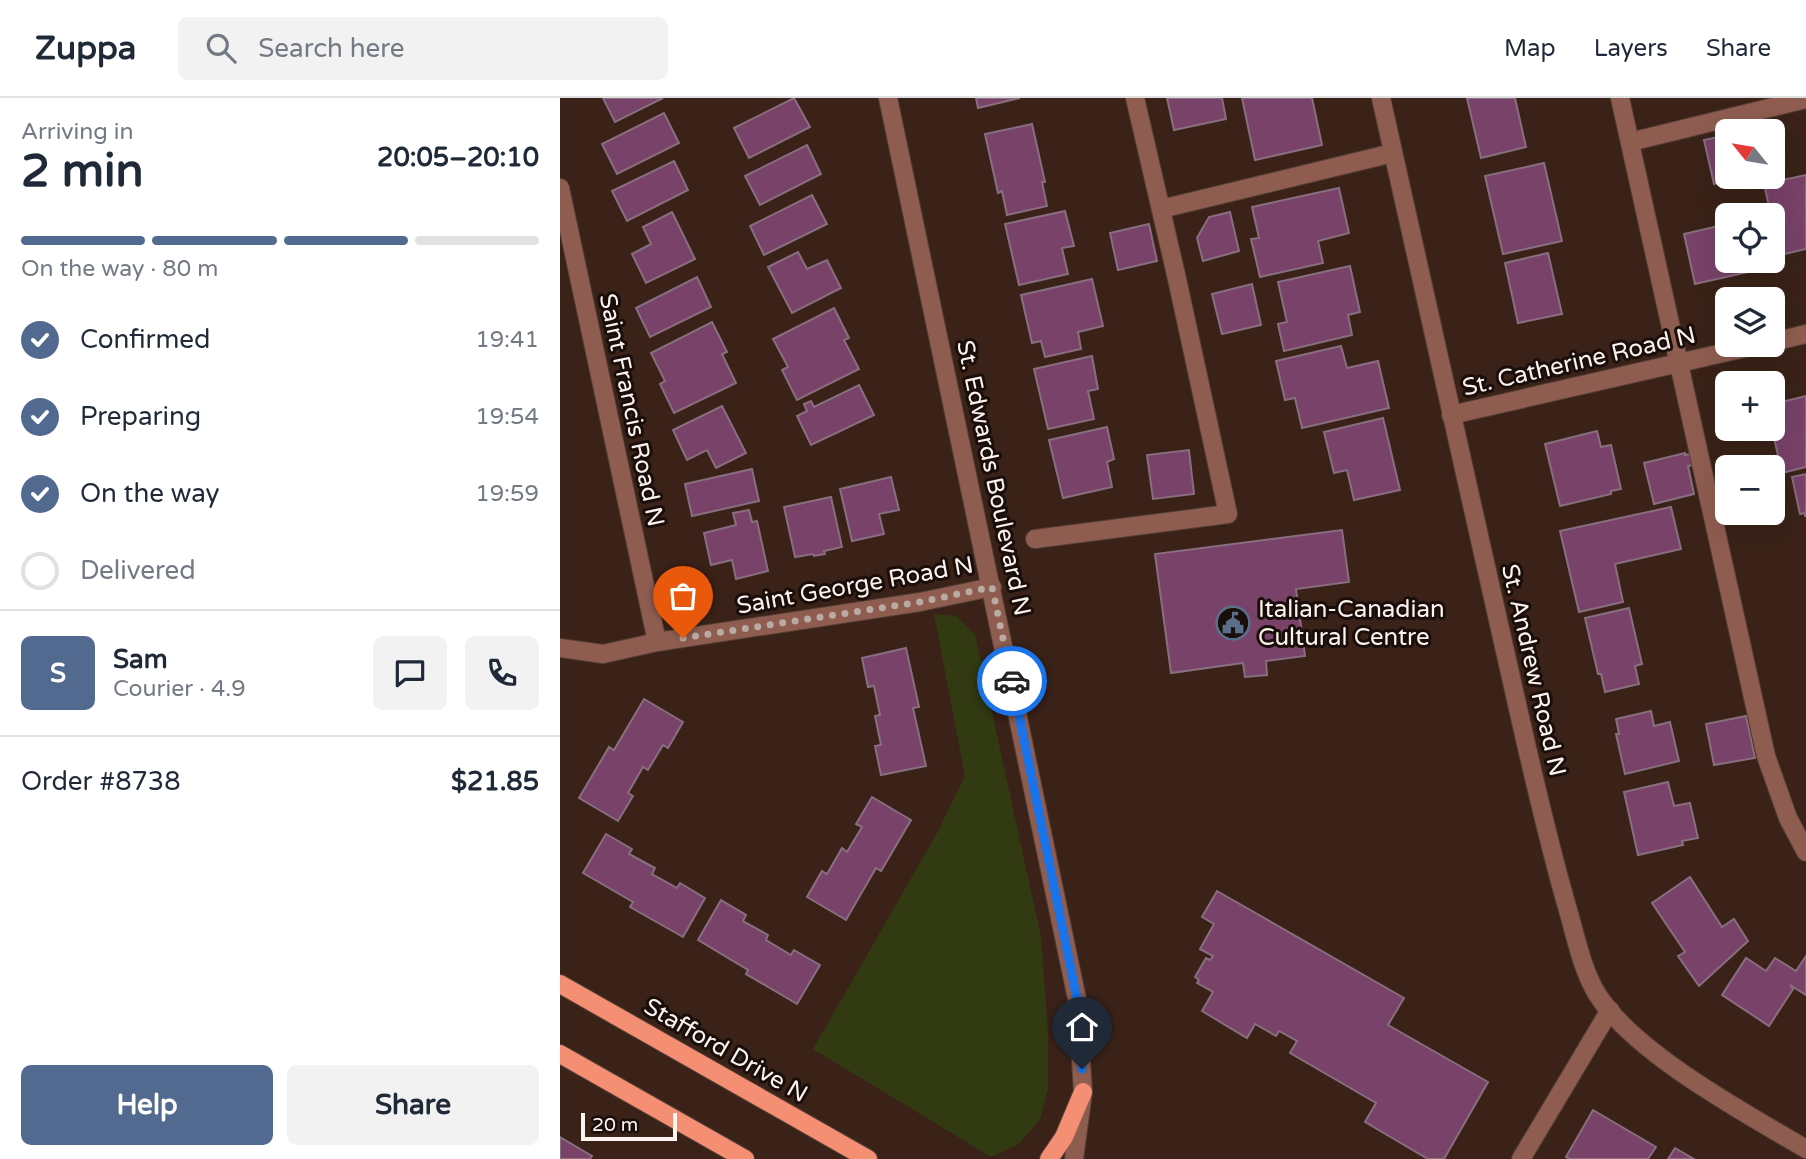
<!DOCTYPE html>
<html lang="en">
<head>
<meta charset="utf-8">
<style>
	:root { --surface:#fff; --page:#f2f2f3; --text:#1f2937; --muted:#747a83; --line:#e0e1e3; --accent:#526990 }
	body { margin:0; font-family:"Varela Round",sans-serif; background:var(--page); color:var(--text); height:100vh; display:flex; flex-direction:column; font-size:26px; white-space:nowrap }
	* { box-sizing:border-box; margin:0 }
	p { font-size:23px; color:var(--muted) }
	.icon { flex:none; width:38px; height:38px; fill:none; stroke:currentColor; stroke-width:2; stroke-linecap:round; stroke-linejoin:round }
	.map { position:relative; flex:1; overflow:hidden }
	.sheet { display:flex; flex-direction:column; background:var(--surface); width:560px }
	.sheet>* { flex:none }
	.needle { width:46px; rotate:300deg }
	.controls { position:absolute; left:1155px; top:21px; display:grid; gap:14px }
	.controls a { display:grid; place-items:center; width:70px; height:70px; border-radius:10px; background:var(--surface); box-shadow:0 7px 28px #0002; font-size:35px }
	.scale { position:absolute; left:21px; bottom:18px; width:96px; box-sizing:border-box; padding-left:7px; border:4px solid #fdf3ef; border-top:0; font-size:19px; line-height:24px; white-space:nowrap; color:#fdf3ef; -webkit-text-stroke:5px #190e0a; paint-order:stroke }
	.pin { position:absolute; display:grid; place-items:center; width:60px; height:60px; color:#fff; margin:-72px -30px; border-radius:50% 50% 50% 0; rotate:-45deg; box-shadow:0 0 7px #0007 }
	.pin .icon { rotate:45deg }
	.courier { position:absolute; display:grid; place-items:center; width:70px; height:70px; margin:-35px; border:5px solid #1a73e8; border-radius:50%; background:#fff; color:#222; box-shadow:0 2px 9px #0007 }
	.head em { font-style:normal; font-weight:700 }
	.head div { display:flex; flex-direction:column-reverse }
	.head { display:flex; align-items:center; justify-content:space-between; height:119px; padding:0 21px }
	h1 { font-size:46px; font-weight:700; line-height:52px }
	.bar { display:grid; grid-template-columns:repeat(4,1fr); gap:10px 7px; align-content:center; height:84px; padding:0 21px }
	.bar i { height:9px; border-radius:5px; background:var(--line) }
	.bar .selected { background:var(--accent) }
	.bar p { grid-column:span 4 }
	.line { display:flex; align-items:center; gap:18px; padding:0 21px; border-top:2px solid var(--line) }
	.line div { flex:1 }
	.round { display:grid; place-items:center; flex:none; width:74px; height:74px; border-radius:10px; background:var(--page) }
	ol { padding:0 21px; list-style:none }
	li { display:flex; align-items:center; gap:21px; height:77px }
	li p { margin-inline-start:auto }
	li .icon { padding:7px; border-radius:50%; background:var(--accent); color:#fff; stroke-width:4 }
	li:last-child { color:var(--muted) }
	li i { width:38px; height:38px; border:4px solid var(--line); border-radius:50% }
	.cta { display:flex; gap:14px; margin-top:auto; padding:14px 21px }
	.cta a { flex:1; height:80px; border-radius:10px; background:var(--accent); color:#fff; font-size:28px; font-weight:700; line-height:80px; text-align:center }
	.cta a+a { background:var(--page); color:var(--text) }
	header { display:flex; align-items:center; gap:42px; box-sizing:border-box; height:98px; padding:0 35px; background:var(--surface); border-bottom:2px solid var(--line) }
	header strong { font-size:33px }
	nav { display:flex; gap:38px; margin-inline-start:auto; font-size:24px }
	.search { width:490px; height:63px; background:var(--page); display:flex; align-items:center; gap:18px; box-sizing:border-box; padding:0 24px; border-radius:10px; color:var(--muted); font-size:26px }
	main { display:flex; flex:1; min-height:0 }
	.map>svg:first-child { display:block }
	.green { fill:#323a12 }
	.building { fill:#794269; stroke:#886e7f; stroke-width:2 }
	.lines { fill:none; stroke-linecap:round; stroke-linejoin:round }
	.minor-casing { stroke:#553f36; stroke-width:20 }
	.major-casing { stroke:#553f36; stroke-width:20 }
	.minor { stroke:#8f5d50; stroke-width:18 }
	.major { stroke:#f58f73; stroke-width:18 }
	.done { stroke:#b9aaa4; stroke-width:7; stroke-dasharray:0 12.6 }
	.route { stroke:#1a73e8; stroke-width:9 }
	.labels { text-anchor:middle; stroke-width:6; stroke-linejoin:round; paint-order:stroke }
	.street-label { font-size:24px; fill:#fdf3ef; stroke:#190e0a }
	.poi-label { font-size:24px; fill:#fdf3ef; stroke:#190e0a; text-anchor:start }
</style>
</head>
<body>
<header>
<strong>Zuppa</strong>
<div class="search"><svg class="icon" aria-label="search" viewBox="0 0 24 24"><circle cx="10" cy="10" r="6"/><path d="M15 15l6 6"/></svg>Search here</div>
<nav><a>Map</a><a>Layers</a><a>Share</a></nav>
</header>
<main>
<section class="sheet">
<div class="head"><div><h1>2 min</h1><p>Arriving in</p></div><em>20:05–20:10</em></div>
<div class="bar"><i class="selected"></i><i class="selected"></i><i class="selected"></i><i></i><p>On the way · 80 m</p></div>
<ol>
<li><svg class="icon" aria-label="check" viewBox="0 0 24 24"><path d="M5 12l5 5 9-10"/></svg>Confirmed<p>19:41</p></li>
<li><svg class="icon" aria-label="check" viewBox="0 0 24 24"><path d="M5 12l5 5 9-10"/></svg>Preparing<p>19:54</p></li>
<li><svg class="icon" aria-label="check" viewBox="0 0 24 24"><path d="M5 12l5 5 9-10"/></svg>On the way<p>19:59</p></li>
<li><i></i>Delivered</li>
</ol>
<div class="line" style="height:126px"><b class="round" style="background:var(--accent);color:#fff">S</b><div><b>Sam</b><p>Courier · 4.9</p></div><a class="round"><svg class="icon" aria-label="chat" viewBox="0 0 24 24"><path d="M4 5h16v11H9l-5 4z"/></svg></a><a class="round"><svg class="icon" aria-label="phone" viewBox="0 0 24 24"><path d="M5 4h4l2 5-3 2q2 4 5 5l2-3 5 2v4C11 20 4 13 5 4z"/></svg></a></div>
<div class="line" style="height:91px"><div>Order #8738</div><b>$21.85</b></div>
<div class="cta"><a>Help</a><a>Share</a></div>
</section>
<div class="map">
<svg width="1246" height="1061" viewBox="0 0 1246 1061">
	<rect width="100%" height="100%" fill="#3a2218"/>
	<path class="green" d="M374,516l22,2 19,18 66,303 7,93v59l-8,30 -21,25 -28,13 -178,-108 124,-216 28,-57z"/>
	<g class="building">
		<path d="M43,0h60l-48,24z"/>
		<path d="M234,0l16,29 -61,31 -15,-30z"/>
		<path d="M416,0h44l-42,10z"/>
		<path d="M607,0h55l4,21 -52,11z"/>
		<path d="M682,0h70l10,47 -67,15z"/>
		<path d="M907,0h48l11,49 -45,11z"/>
		<path d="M104,15l15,30 -62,31 -15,-30z"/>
		<path d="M472,26l13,58h-3l5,24 -40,9 -5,-24 -4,2 -13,-59z"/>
		<path d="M1167,37v42h18l-31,7 -10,-44z"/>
		<path d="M247,47l14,29 -61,31 -15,-29z"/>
		<path d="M114,63l14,29 -61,31 -15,-30z"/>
		<path d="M984,65l18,78 -59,13 -18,-78z"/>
		<path d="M1246,77v74l-26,6 -16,-71z"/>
		<path d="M779,90l10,45 -31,8 5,22 -63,14 -9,-38 8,-1 -7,-31z"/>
		<path d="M252,97l15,29 -63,31 -14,-29z"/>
		<path d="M505,113l9,35 -12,2 6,26 -49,11 -14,-61z"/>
		<path d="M112,114l23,47 -49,24 -14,-29 19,-10 -8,-17z"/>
		<path d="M670,114l9,39 -36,10 -6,-23 12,-21z"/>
		<path d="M589,126l8,37 -39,9 -8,-37z"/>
		<path d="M1167,126v37h42l1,6 -75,17 -11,-50z"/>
		<path d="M238,154l9,17 20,-9 14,28 -49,25 -24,-46z"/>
		<path d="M988,155l14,61 -44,9 -13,-60z"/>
		<path d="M790,168l10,46 -12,3 4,20 -68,16 -6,-27 9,-2 -9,-40z"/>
		<path d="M137,179l14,30 -61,30 -14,-29z"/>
		<path d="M532,181l11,47 -25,6 3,17 -36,8 -4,-16 -9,2 -11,-48z"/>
		<path d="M692,186l9,41 -39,9 -10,-40z"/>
		<path d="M274,210l15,30 -5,2 15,29 -62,31 -15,-30 6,-3 -15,-28z"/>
		<path d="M152,224l15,30 -5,2 14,29 -62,30 -14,-29 5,-3 -14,-28z"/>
		<path d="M781,248l6,22 31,-7 11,47 -87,20 -7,-30 -10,2 -9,-39z"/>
		<path d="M532,258l6,33 -10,2 6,28 -46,10 -14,-60z"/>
		<path d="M299,287l15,30 -63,30 -14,-29 10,-5 -3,-7 7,-3 3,6z"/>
		<path d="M1246,298v71l-24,6 -10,-44 1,-25z"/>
		<path d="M162,308l24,47 -30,15 -9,-18 -20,10 -14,-30z"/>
		<path d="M823,320l17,72 -46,10 -7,-30 -13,3 -10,-41z"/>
		<path d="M547,329l7,32 -7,3 5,25 -49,11 -14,-58z"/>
		<path d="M1037,333l4,16 10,-2 10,44 -10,2v3l-51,12 -15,-62z"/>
		<path d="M629,352l5,44 -41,5 -6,-44z"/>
		<path d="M1125,355v2l6,-1 3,11 -6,1 6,28 -40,10 -10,-41z"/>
		<path d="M192,371l7,32 -67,15 -7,-32z"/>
		<path d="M1246,376v42h-1v-3l-5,1 -8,-37z"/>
		<path d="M331,379l8,33 -20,4 5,20 -32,7 -12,-52z"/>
		<path d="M271,399l11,50 -18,4 1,3 -11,2 -1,-2 -18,3 -11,-50z"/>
		<path d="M1111,409l10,42 -66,15 8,38 -44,10 -19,-81z"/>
		<path d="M189,412l3,12 5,-1 11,50 -32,8 -4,-19 -21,5 -7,-32 32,-8 -3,-12z"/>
		<path d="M782,432l7,52 -53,7 9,67 -39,5 1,14 -22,2 -2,-14 -72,10 -16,-119z"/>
		<path d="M1069,510l13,56 -7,2 4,18 -34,8 -4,-18h-3l-13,-56z"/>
		<path d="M346,550l13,59 -6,1 13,58 -45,9 -6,-29 6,-1 -6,-29 5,-1 -6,-29 -6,1 -6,-29z"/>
		<path d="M84,601l39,23 -15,26 -5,-3 -15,25 -5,-3 -15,26 5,3 -15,25 -39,-23 30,-51 5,3z"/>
		<path d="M1091,613l3,15 16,-4 9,39 -54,13 -9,-40h3l-3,-15z"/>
		<path d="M1186,618l9,42 -41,7 -8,-41z"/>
		<path d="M1108,684l6,24 16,-3 8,35 -16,3 1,4 -45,10 -14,-63z"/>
		<path d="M312,699l39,23 -30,51 -5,-3 -30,52 -39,-23 15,-26 5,3 15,-26 5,4 15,-25 -6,-3z"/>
		<path d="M46,736l26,15 -3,5 26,14 -3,6 25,14 3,-5 25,15 -22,39 -53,-30 3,-5 -50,-29z"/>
		<path d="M1130,779l32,50 12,-8 14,22 -49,45 -21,-30 7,-4 -33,-49z"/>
		<path d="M657,793l187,107 -16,27 100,57 -44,77h-16l-63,-37 11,-19 -86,-50 7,-12 -18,-10 -3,5 -21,-12 -8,14 -45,-27 11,-19 -16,-9 2,-3 -4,-3 11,-19 4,2 3,-4 -13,-7 14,-25 -12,-7z"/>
		<path d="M161,802l25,15 -3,6 25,14 -2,5 25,15 3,-5 26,15 -23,39 -51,-30 2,-4 -50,-30z"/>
		<path d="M1246,858v39l-16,-10 3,4 -24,37 -47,-31 24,-37 20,13 9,-13 21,13z"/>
		<path d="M1033,1012l63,37 -8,12h-78l-4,-2z"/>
		<path d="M0,1039l32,19 -2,3h-30z"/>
		<path d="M1115,1050l19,11h-26z"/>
	</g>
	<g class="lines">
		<defs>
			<g id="minor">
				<path d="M328,0l189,901 6,93 -9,67"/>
				<path d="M821,0c45,205 92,410 138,615 15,66 30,132 49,197 8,28 14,59 29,84 37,59 148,119 209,155"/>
				<path d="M1060,0l146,658 22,62 18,34"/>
				<path d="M1070,44l176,-43"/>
				<path d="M0,90l97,454"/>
				<path d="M601,111l232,-56"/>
				<path d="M1213,244l33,-8"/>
				<path d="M891,317l307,-70"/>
				<path d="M475,441l193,-25 -51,-235 -42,-181"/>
				<path d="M0,550l43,6 54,-12 263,-40 72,-15"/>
				<path d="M961,1061l89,-149"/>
			</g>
			<g id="major">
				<path d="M0,886l308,175"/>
				<path d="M0,956l185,105"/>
				<path d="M489,1061l15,-22 19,-45"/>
			</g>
		</defs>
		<use href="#minor" class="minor-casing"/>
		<use href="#major" class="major-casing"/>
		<use href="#minor" class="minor"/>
		<use href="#major" class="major"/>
	</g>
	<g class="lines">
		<path class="done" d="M123,540l237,-36 72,-15 20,94"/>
		<path class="route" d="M452,583l65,318 5,70"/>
	</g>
	<defs>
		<symbol id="civic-ring" viewBox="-11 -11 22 22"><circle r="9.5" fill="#190e0a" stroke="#5c6f8a" stroke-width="1.5"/><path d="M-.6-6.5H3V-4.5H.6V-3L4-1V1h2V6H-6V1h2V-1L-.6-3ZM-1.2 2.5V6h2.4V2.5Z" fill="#5c6f8a"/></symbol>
	</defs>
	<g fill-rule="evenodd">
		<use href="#civic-ring" x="654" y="506" width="38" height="38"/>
	</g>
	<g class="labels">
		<g class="street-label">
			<text transform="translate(1019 263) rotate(-13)" y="8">St. Catherine Road N</text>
			<text transform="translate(72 312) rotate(78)" y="8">Saint Francis Road N</text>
			<text transform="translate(434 380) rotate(78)" y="8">St. Edwards Boulevard N</text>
			<text transform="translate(295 487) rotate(-10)" y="8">Saint George Road N</text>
			<text transform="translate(974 572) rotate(77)" y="8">St. Andrew Road N</text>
			<text transform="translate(166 952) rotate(30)" y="8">Stafford Drive N</text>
		</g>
		<g class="poi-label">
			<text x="698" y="519">Italian-Canadian<tspan x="698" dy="28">Cultural Centre</tspan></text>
		</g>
	</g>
</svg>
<div class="controls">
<a><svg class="needle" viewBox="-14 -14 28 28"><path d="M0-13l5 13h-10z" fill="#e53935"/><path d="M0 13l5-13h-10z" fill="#747a83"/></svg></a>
<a><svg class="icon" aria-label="locate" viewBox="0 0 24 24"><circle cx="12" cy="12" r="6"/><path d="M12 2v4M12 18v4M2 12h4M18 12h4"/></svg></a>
<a><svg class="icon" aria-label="layers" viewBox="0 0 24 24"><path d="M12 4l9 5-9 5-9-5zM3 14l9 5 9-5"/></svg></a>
<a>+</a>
<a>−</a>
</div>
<div class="scale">20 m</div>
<div class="pin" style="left:123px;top:540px;background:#ea580c"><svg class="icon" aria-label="bag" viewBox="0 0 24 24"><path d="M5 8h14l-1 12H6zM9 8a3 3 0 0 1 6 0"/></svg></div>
<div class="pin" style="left:522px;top:971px;background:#1f2937"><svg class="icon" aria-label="home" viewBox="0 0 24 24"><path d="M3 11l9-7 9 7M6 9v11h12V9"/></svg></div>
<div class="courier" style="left:452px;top:583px"><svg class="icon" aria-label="car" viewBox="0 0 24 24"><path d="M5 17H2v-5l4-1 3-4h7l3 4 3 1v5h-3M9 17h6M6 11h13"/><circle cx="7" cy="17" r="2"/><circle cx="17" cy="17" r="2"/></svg></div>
</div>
</main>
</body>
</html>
